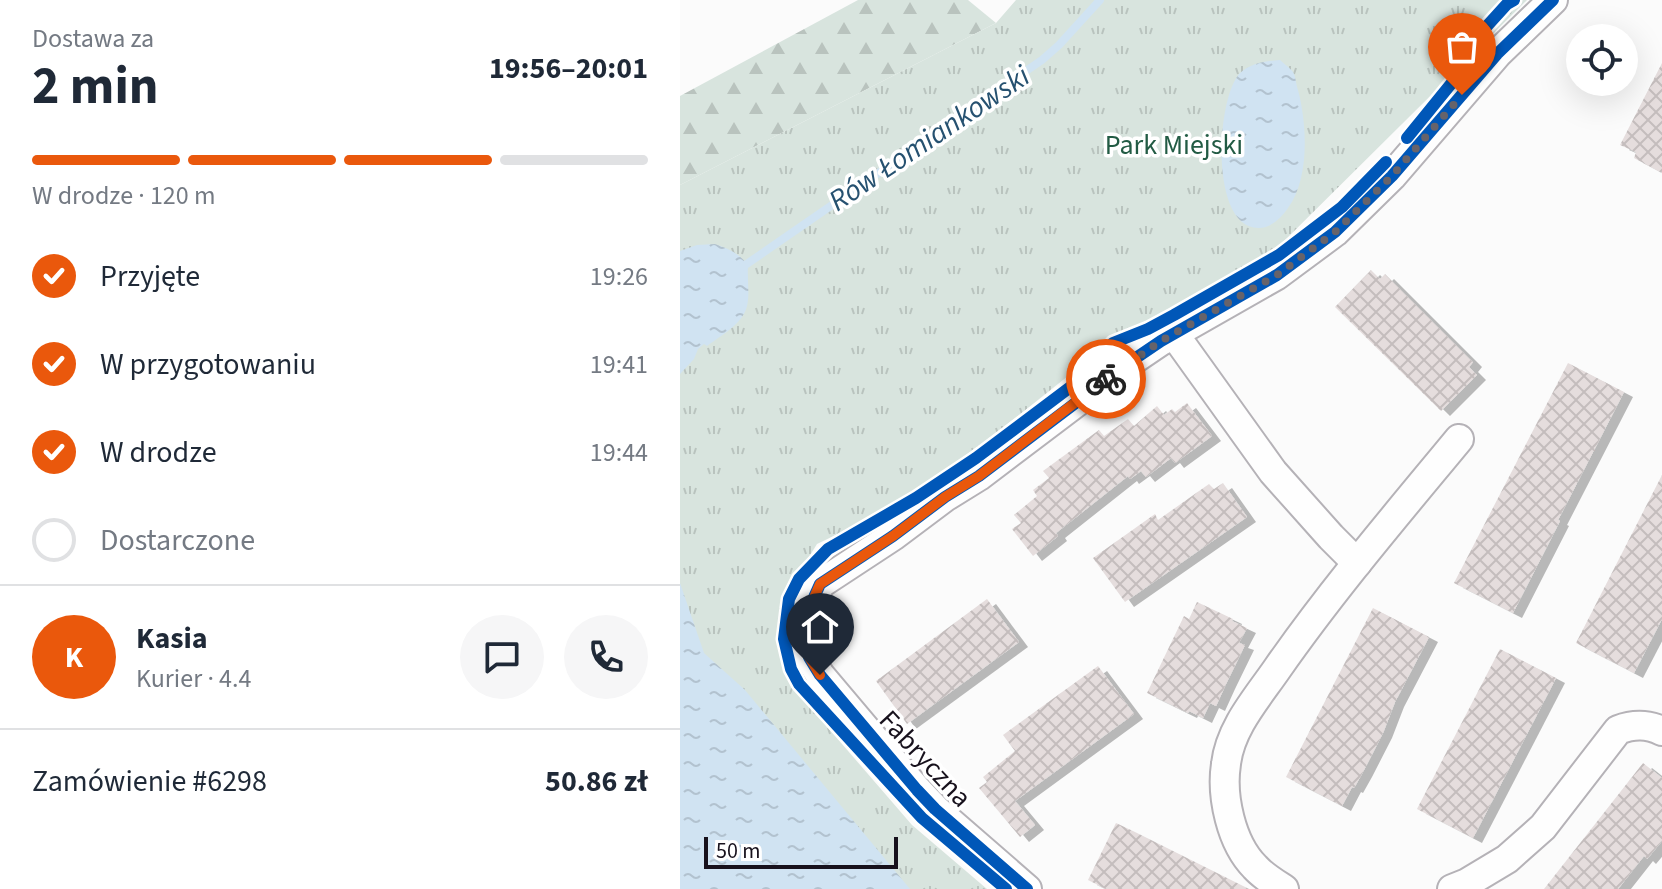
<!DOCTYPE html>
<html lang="pl">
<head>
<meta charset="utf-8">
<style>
	:root { --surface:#fff; --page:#f6f6f7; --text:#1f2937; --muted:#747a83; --line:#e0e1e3; --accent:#ea580c }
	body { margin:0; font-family:"Source Sans 3",sans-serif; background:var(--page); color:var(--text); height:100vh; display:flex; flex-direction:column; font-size:30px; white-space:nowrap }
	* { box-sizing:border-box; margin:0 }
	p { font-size:26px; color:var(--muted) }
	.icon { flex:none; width:44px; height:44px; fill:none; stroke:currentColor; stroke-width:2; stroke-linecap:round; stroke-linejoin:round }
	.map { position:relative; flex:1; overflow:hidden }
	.sheet { display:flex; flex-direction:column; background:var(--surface); width:680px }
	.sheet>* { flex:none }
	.fabs { position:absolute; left:886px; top:24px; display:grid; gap:16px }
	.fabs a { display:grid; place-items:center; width:72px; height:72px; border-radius:50%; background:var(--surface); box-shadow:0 8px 32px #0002; font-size:40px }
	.scale { position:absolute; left:24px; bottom:20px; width:194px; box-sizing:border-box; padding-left:8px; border:4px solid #17111c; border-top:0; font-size:22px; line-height:28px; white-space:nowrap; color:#17111c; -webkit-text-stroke:6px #fff; paint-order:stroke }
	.pin { position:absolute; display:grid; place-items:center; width:68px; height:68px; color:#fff; margin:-82px -34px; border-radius:50% 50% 50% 0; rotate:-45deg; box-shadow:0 0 8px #0007 }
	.pin .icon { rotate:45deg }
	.courier { position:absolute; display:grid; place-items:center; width:80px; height:80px; margin:-40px; border:6px solid #ea580c; border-radius:50%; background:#fff; color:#222; box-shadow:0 2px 10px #0007 }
	.summary em { font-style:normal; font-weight:700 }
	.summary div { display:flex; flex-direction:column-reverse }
	.summary { display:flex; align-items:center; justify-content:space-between; height:136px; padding:0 32px }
	h1 { font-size:52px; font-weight:700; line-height:60px }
	.bar { display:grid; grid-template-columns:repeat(4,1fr); gap:12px 8px; align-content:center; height:96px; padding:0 32px }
	.bar i { height:10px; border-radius:6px; background:var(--line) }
	.bar .on { background:var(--accent) }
	.bar p { grid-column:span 4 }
	.line { display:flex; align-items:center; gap:20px; padding:0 32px; border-top:2px solid var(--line) }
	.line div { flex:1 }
	.round { display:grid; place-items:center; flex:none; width:84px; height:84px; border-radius:42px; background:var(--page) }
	ol { padding:0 32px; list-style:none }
	li { display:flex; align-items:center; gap:24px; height:88px }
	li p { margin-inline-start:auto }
	li .icon { padding:8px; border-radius:50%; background:var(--accent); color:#fff; stroke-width:4 }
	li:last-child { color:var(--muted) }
	li i { width:44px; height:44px; border:4px solid var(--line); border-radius:50% }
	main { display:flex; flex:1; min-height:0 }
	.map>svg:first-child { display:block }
	.forest { fill:url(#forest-firs) }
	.park { fill:url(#park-tufts) }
	.water { fill:url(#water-ripples) }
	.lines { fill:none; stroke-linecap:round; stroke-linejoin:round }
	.stream { stroke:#d0e3f2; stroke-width:8 }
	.building { fill:url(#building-cross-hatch); filter:url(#shadow) }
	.street-casing { stroke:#b5b2b7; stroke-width:32 }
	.street { stroke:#fefefe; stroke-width:28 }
	.cycleway-casing { stroke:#fff; stroke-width:17 }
	.cycleway { stroke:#0057b8; stroke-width:12 }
	.done { stroke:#67636a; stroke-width:8; stroke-dasharray:0 14.4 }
	.route { stroke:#ea580c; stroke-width:10 }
	.labels { text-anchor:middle; stroke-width:7; stroke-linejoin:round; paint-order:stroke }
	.park-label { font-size:28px; fill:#225b44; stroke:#fff }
	.street-label { font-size:28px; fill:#17111c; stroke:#fff }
	.water-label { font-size:30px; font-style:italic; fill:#265170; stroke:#fff }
</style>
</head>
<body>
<main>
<section class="sheet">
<div class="summary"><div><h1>2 min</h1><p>Dostawa za</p></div><em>19:56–20:01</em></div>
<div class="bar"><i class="on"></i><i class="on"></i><i class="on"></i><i></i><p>W drodze · 120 m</p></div>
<ol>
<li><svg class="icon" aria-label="check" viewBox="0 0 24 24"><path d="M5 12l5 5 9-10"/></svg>Przyjęte<p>19:26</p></li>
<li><svg class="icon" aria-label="check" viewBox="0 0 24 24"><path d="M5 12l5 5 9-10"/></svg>W przygotowaniu<p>19:41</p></li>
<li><svg class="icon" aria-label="check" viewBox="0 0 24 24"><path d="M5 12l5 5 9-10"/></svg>W drodze<p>19:44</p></li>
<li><i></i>Dostarczone</li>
</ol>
<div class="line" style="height:144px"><b class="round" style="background:var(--accent);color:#fff">K</b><div><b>Kasia</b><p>Kurier · 4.4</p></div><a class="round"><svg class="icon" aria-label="chat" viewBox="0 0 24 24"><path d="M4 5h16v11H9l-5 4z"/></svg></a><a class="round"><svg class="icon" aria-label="phone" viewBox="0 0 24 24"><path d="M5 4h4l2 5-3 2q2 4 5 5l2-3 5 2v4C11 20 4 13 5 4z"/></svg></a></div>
<div class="line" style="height:104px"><div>Zamówienie #6298</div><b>50.86 zł</b></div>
</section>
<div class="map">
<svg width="982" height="889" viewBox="0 0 982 889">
	<defs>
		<pattern id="forest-firs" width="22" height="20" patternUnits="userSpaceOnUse" patternTransform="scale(2)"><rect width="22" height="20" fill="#d8e4de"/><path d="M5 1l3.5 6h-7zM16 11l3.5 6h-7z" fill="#b9c3be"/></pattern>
		<pattern id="park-tufts" width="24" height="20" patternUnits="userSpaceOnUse" patternTransform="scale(2)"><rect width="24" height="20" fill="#d8e4de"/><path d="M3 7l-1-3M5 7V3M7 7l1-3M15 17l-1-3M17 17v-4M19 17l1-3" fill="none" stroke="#b9c3be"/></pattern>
		<pattern id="water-ripples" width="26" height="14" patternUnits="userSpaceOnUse" patternTransform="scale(2)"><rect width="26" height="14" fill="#d0e3f2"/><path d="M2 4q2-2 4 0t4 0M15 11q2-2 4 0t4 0" fill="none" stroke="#b2c2cf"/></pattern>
		<pattern id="building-cross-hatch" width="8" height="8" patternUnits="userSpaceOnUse" patternTransform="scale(2)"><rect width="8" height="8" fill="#e5dddd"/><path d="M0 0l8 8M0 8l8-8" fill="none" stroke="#c4bdbd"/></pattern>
		<filter id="shadow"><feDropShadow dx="9" dy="5" stdDeviation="0" flood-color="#0004"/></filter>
	</defs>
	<rect width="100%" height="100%" fill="#fbfbfb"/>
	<path class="forest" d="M178,0h110l28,23 -316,162v-89z"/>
	<path class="park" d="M336,0h511l-249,247 -91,58 -89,37 -30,34 -69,55 -103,75 -79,38 -26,42 -6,71 -3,3 6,16 16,24 108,125 75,64h-307v-704l316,-162z"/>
	<g class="water">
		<path d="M600,60c4,4 10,8 13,12 3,5 3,13 5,18 9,34 12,88 -10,118 -6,9 -17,20 -29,20 -50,1 -43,-130 -19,-155 11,-10 25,-12 40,-13z"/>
		<path d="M35,244c12,4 28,11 33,23 -1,13 2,27 -1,39 -4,18 -27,30 -40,40l-3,-2 -6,5 -4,10 -14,15v-123l17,-6z"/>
		<path d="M0,583l24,70 41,37 165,199h-230z"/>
	</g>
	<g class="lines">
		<path class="stream" d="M58,270l304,-210 17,-15 41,-45"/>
	</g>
	<g class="building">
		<path d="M982,63v110l-28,-15 2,-6 -16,-7z"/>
		<path d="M691,270l9,9 5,-5 88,88 -4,5 8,8 -36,36 -106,-104z"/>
		<path d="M888,363l56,29 -66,128 2,1 -47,92 -59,-30z"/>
		<path d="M507,403l25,33 -37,27 -4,-5 -25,19 -5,-6 -11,8 -2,-3 -72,57 2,3 -25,20 -21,-27 9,-6 -7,-8 23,-19 -4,-6 16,-12 -6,-7 56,-41 5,6 24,-17 6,7 23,-20 7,9 8,-6 3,3z"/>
		<path d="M982,475v144l-28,54 -58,-30z"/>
		<path d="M543,483l24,34 -122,85 -32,-44 62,-44 3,6 51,-36 5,5z"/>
		<path d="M307,599l32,43 -112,82 -31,-43z"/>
		<path d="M517,602l36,17 -1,2 15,7 -8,15 6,2 -19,39 -10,22 -6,-3 -7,15 -14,-7 -1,2 -41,-20 37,-77 5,3z"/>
		<path d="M693,608l56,29 -34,65 -12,31 -20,39 -9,16 -2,-1 -10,19 -56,-29z"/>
		<path d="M820,649l56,29 -83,160 -56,-29z"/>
		<path d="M418,666l36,48 -119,87 20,24 -15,12 -41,-49 8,-6 -4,-5 32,-26 -12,-16z"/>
		<path d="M963,763l19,15v63l-15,18 -3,-3 -26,33h-74z"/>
		<path d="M436,823l19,9 114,57h-143l-18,-9z"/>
	</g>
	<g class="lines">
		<defs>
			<g id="street">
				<path d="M494,334l99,138 58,65 26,26"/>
				<path d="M347,889l-92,-80 -18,-19 -97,-115 -11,-18 -4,-16 3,-30 12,-27 73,-48 52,-39 34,-21 148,-112 34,-23 116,-66 58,-43 57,-56 105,-122 56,-54"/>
				<path d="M604,889c-11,-7 -21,-13 -29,-22 -24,-24 -34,-71 -29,-103 4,-36 31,-66 51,-95 56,-80 120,-155 182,-230"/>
				<path d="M772,889l15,-6 40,-24 36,-32 75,-97c16,-6 29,-6 44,1"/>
			</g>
		</defs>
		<use href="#street" class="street-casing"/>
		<use href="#street" class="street"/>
		<defs>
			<g id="cycleway">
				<path d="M727,138l48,-59 13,-21 9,-21 30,-33 7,-4"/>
				<path d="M326,889l-84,-71 -123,-134 -8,-15 -7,-30 5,-40 10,-20 29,-30 88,-51 60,-40 109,-82 28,-33 35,-14 26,-14 105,-60 63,-48 44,-45"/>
				<path d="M347,889l-92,-80 -18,-19 -97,-115 -11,-18 -4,-16 3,-30 12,-27 73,-48 52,-39 34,-21 148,-112 34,-23 116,-66 58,-43 57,-56 105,-122 56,-54"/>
			</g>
		</defs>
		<use href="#cycleway" class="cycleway-casing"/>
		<use href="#cycleway" class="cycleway"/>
	</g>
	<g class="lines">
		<path class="done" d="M426,379l55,-38 116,-66 58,-43 57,-56 70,-81"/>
		<path class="route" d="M140,675l-11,-18 -4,-16 3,-30 12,-27 73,-48 52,-39 34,-21 127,-97"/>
	</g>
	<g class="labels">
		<g class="park-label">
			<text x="494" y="154">Park Miejski</text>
		</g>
		<g class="street-label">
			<text transform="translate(246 758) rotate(47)" y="10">Fabryczna</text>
		</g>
		<g class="water-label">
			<text transform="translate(249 138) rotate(-34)" y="10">Rów Łomiankowski</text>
		</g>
	</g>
</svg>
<div class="fabs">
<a><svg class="icon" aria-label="locate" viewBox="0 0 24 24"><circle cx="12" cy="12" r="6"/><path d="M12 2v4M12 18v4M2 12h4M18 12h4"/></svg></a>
</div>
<div class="scale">50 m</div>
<div class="pin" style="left:782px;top:95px;background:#ea580c"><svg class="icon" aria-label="bag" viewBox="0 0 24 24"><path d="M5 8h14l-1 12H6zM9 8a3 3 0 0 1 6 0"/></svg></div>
<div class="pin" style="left:140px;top:675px;background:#1f2937"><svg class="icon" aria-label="home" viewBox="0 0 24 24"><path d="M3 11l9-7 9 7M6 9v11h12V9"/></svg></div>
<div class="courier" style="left:426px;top:379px"><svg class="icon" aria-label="bike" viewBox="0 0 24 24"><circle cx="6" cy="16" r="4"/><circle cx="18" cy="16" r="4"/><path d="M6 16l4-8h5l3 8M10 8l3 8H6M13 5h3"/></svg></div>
</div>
</main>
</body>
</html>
